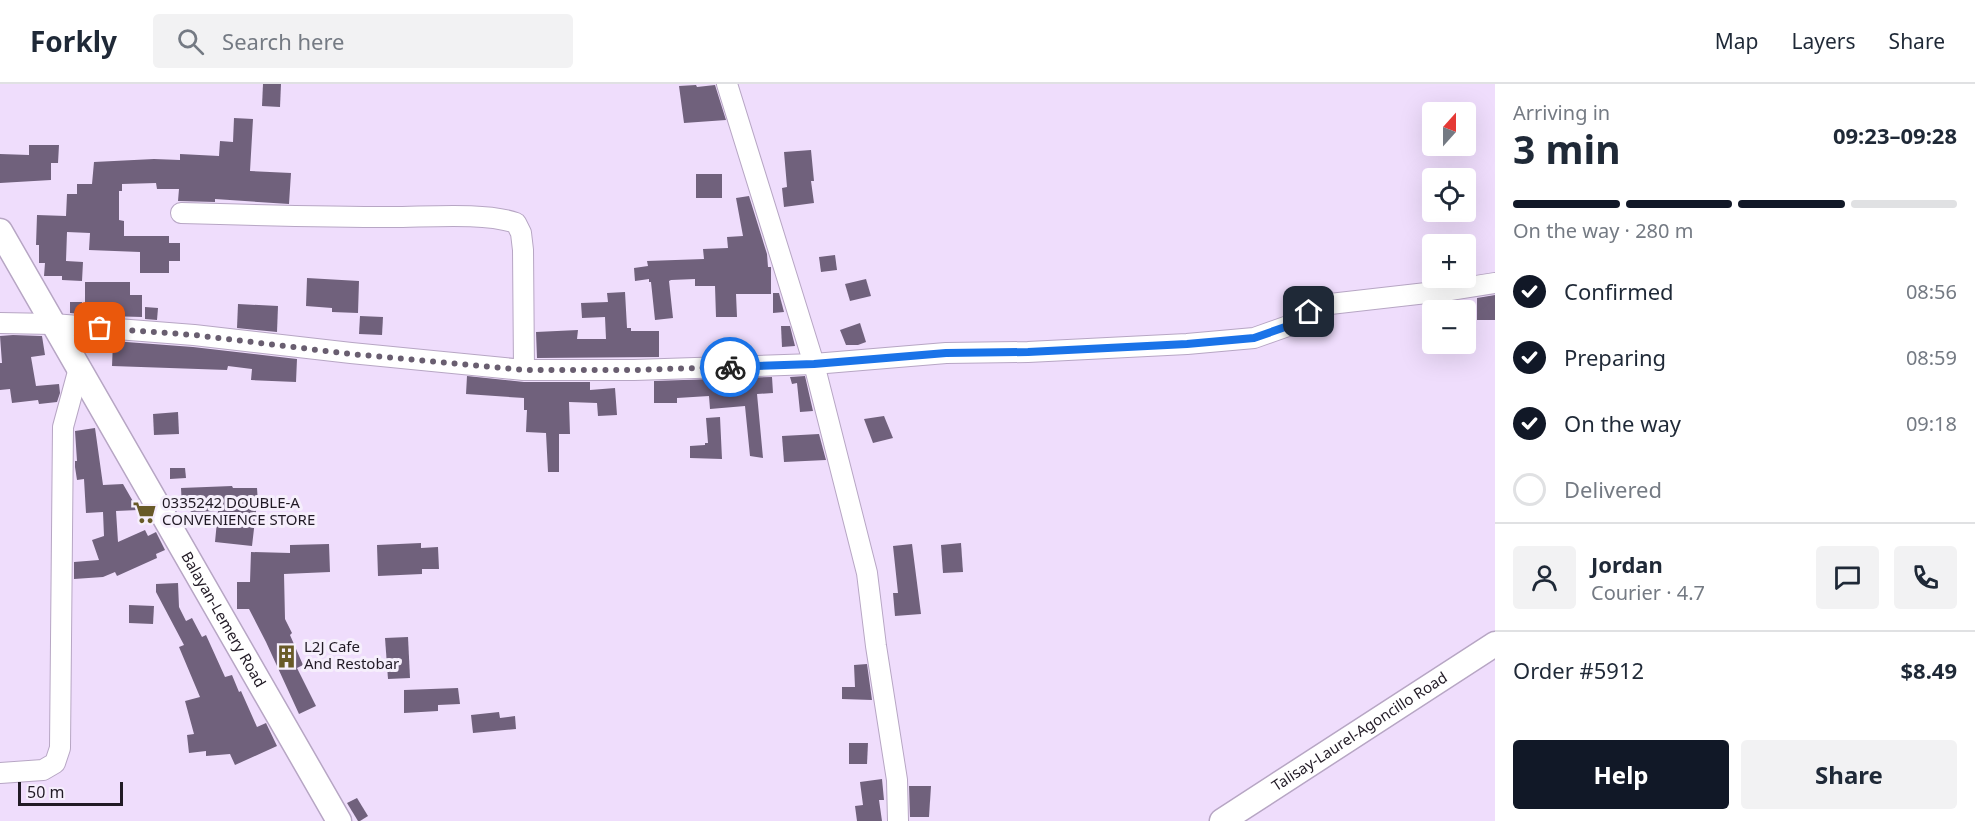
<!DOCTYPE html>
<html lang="en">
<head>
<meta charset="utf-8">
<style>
	:root { --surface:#fff; --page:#f2f2f3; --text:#1f2937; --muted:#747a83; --line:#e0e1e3; --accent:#111827 }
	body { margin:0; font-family:"Noto Sans",sans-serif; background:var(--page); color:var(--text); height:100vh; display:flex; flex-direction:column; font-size:22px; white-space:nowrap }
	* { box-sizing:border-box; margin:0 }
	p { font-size:20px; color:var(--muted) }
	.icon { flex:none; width:33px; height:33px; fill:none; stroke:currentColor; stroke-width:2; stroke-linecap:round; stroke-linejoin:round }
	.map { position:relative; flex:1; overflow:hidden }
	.drawer { display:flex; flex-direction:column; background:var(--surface); width:480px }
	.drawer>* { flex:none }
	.needle { width:39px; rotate:21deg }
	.controls { position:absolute; left:1422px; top:18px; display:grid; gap:12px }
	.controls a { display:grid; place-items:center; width:54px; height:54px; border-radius:6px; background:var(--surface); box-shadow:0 6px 24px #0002; font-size:30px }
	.scale { position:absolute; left:18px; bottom:15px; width:105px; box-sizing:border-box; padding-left:6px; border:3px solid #211a25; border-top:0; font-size:16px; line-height:21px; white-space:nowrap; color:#211a25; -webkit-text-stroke:4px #f6effc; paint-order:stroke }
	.pin { position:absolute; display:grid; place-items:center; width:51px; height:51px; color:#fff; margin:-26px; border-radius:12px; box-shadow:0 3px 9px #0006 }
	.courier { position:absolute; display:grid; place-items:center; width:60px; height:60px; margin:-30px; border:4px solid #1a73e8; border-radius:50%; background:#fff; color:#222; box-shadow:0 2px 8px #0007 }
	.overview em { font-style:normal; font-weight:700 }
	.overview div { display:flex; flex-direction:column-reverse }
	.overview { display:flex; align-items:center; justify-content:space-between; height:102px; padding:0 18px }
	h1 { font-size:39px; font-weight:700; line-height:45px }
	.bar { display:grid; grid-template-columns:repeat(4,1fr); gap:9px 6px; align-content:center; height:72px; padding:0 18px }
	.bar i { height:8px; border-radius:4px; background:var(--line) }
	.bar .on { background:var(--accent) }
	.bar p { grid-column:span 4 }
	.line { display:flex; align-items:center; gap:15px; padding:0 18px; border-top:2px solid var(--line) }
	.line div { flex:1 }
	.round { display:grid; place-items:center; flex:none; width:63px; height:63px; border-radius:6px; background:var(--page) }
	ol { padding:0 18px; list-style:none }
	li { display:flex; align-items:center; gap:18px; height:66px }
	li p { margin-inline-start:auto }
	li .icon { padding:6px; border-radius:50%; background:var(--accent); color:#fff; stroke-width:4 }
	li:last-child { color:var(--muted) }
	li i { width:33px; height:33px; border:3px solid var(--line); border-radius:50% }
	.action { display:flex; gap:12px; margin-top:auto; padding:12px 18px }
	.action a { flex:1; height:69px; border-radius:6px; background:var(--accent); color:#fff; font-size:24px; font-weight:700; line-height:69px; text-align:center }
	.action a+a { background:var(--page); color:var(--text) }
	header { display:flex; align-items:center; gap:36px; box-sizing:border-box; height:84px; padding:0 30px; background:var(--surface); border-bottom:2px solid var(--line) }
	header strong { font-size:28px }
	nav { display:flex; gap:33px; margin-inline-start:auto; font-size:21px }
	.search { width:420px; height:54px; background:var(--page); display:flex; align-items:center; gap:15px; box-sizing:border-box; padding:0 21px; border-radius:6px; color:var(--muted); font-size:22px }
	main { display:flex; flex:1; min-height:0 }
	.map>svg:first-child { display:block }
	.building { fill:#70617c }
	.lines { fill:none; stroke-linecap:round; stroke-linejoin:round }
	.minor-casing { stroke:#b7a6c4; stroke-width:22 }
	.major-casing { stroke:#b7a6c4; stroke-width:27 }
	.minor { stroke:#fff; stroke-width:20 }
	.major { stroke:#fff; stroke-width:24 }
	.done { stroke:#695e70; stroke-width:6; stroke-dasharray:0 10.8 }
	.route { stroke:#1a73e8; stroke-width:8 }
	.labels { text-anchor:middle; stroke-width:6; stroke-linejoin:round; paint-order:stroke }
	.poi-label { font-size:15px; fill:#211a25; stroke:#f6effc; text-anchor:start }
	.street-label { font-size:15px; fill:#211a25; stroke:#f6effc }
</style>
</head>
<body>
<header>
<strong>Forkly</strong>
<div class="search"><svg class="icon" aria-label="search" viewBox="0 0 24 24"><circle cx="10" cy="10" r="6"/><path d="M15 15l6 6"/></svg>Search here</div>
<nav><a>Map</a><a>Layers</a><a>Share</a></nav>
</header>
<main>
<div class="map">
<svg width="1495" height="737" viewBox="0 0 1495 737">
	<rect width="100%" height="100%" fill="#efddfc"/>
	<g class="building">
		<path d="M263,0h18l-1,23 -18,-1z"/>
		<path d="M696,1l1,2 18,-2 11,35 -42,3 -5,-37z"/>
		<path d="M234,34l19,1 -3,52 41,2 -2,31 -74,-5v3l-37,-1 1,-12h-22l-1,-6 -34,1v7h-3v29l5,1v15h45v7h11v18h-11v12h-29v-21l-51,-2 1,-17 -23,-1 -1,29 17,1 -1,19 -20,-1v-4h-18l1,-13h-6v-18h-3l1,-30 29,1 1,-22h10v-10h15l2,-22 60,-3 26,1v-6l39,2 1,-15 13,1z"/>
		<path d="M29,61h30l-1,18h-7v17l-51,3v-29l29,1z"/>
		<path d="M811,66l3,31h-3l3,22 -30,4 -2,-19 5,-1 -3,-35z"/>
		<rect x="696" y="90" width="26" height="24"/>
		<path d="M749,112l18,58 1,13h3v27h-35l1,23h-21l-1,-31h-20v-7l-24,1 -2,1 4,37 -18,2 -4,-38h-2v-3l-14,2 -1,-13 14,-2 -1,-5 57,-2 -1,-10 25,-1 -1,-11 16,-1 -7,-38z"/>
		<path d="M835,171l2,15 -16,2 -2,-15z"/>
		<path d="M307,194l52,3 -1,32 -26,-1v-4l-26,-2z"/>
		<path d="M866,195l5,17 -21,5 -5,-17z"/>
		<path d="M85,198h45v13h12v22l-35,-1 1,-9h-23z"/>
		<path d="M625,208l2,36h4v3h28v26l-122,1 -1,-26 42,-2 -1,9h29l-1,-22 -23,1 -1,-15 27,-1 -1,-9z"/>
		<path d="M773,209h6l5,19 -11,1z"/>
		<path d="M1495,211v25h-18v-22z"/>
		<path d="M70,218h12l-1,12 -11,-1z"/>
		<path d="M238,220l40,2 -1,26 -40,-4z"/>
		<path d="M145,223l13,1 -1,12 -12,-1z"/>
		<path d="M360,232l23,1 -1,18 -23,-1z"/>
		<path d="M860,239l6,19 -8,3h-12l-6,-15z"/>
		<path d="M781,242h9l5,20 -13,1z"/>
		<path d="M13,251l29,1 3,19 -14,2 5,29 23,-2 1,9 -3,9 -18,2 -1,-4 -26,3 -2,-14 -10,1v-27h2l-2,-27z"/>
		<path d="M113,257l80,6 104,12 -1,23 -45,-2 1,-11 -24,-3 -1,4 -115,-4z"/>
		<path d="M467,292l57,6h66v8l25,-2 2,27 -19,1 -1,-13 -28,-1 1,32h-11v38h-11l-2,-39 -20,-1 1,-22h-3v-12l-58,-4z"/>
		<path d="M805,292l8,35 -13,1 -3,-29 -5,1 -2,-7z"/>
		<path d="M772,293l1,16 -16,1 6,64 -13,-2 -5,-50 -35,3 -1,-13 -32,2v5h-23v-22z"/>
		<path d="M178,328l1,22 -25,1 -1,-21z"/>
		<path d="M884,332l9,22 -20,5 -9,-24z"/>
		<path d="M720,333l2,42 -32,-1v-12l15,-1v-2h3l-2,-25z"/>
		<path d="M95,344l8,57 20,-1 15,26 -22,1 2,31 27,-12 3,6 8,-4 9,18 -9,4 1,4 -40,18 -2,-4 -12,5 -29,2v-17l25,-2 -7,-20 12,-4 -1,-24 -17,1 -2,-34 -7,1 -2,-13v-6h2l-2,-30z"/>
		<path d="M819,350l7,26 -42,2 -2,-26z"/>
		<path d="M170,384h15l1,10 -16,1z"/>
		<path d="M232,402l1,2h24l1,15h-1l-5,43 -37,-4 3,-31 -28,1 9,-5 -17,1 -1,-20z"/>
		<path d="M421,459v5l17,-1 1,22h-17v5l-44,2 -1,-31z"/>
		<path d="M961,459l2,29 -20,1 -2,-28z"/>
		<path d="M329,460l1,28 -46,2 1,45 7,14 -2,2 13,30 -6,3 19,38 -17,8 -33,-72 -17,-33h-12v-27h13l1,-30 39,1v-8z"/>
		<path d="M912,460l9,70 -26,2 -2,-23h5l-5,-47z"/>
		<path d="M178,499l1,24 7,14 6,-3 10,19 4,-2 19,42 7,-2 7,17 2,-1 16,36 9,-4 11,23 -42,19 -5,-11 -24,2v-5l-17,2 -2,-18 7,-1 -9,-33 15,-4 -21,-50 5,-2 -28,-53v-8z"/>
		<path d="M129,521l25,1 -1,18 -24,-1z"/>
		<path d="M408,553l2,41 -22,1 -3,-41z"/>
		<path d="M867,580l5,36 -30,-1v-12h13l-1,-22z"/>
		<path d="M458,604l2,16 -22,1v6l-34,2v-23z"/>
		<path d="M499,628l1,6 15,-2 1,13 -43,4 -2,-18z"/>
		<path d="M849,659h19l-1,21h-18z"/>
		<path d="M882,695l2,21h-5l3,21h-25l-2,-15 8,-1 -3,-23z"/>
		<path d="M909,702h22l-2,31h-19z"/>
		<path d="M357,714l11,18 -8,5h-2l-11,-18z"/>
	</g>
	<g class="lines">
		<defs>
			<g id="minor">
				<path d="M727,0l87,280 53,209 9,73 21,134 1,41"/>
				<path d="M181,129c70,2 141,4 211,4 35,0 93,-5 124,6l5,10 2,17 1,120"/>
				<path d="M0,239l53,1 141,11 157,18 173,17h110l180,-6 132,-11 82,-1 159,-8 67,-6 34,-12 21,-14 21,-8 114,-13 51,-8"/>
				<path d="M0,689l43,-3 12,-7 5,-15 3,-321 16,-59"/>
			</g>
			<g id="major">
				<path id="s1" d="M0,147l339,590"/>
				<path id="s2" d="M1222,737l273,-177"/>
			</g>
		</defs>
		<use href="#minor" class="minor-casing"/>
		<use href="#major" class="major-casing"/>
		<use href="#minor" class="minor"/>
		<use href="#major" class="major"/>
	</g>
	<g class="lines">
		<path class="done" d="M100,244l94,7 157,19 173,16h110l96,-3"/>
		<path class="route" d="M730,283l84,-3 132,-11 82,-1 159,-8 67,-6 34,-12 21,-14"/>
	</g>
	<defs>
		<symbol id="supermarket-bare" viewBox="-9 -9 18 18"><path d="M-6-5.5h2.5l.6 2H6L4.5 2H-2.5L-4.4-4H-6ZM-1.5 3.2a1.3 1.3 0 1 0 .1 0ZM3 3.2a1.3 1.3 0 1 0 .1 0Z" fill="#685a27" stroke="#f6effc" stroke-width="2.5" paint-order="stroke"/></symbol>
		<symbol id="building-bare" viewBox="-9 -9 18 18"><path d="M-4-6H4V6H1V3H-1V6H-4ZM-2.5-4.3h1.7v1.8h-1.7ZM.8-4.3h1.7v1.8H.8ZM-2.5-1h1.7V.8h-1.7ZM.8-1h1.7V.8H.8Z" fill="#685a27" stroke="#f6effc" stroke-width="2.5" paint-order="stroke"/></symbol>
	</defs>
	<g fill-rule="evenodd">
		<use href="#supermarket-bare" x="128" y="412" width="33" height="33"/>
		<use href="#building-bare" x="270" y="556" width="33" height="33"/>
	</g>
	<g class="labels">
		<g class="poi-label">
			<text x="162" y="424">0335242 DOUBLE-A<tspan x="162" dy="17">CONVENIENCE STORE</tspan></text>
			<text x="304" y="568">L2J Cafe<tspan x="304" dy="17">And Restobar</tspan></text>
		</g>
		<g class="street-label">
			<text dy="5" stroke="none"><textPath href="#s1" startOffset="448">Balayan-Lemery Road</textPath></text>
			<text dy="5" stroke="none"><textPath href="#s2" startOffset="164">Talisay-Laurel-Agoncillo Road</textPath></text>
		</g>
	</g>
</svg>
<div class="controls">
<a><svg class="needle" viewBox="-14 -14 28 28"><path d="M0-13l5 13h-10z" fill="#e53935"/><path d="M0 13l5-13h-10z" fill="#747a83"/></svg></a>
<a><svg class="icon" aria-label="locate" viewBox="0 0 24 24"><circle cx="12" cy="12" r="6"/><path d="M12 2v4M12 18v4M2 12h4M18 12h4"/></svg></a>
<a>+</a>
<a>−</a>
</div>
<div class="scale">50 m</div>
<div class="pin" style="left:100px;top:244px;background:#ea580c"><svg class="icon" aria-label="bag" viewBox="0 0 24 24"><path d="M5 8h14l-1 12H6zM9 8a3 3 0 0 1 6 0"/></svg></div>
<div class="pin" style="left:1309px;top:228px;background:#1f2937"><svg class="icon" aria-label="home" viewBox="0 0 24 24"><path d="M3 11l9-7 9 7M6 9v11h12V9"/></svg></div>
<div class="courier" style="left:730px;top:283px"><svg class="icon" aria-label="bike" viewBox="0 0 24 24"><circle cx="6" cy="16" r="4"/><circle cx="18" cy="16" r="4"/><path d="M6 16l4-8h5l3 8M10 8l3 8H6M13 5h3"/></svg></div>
</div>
<section class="drawer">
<div class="overview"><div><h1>3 min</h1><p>Arriving in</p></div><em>09:23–09:28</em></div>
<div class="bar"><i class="on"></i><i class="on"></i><i class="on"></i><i></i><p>On the way · 280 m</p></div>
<ol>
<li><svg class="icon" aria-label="check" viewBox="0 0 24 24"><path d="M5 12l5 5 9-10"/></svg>Confirmed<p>08:56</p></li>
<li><svg class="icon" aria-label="check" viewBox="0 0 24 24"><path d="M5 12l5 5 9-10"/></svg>Preparing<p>08:59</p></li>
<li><svg class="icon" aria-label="check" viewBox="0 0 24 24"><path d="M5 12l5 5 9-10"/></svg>On the way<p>09:18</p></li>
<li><i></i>Delivered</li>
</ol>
<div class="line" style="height:108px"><a class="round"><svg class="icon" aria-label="person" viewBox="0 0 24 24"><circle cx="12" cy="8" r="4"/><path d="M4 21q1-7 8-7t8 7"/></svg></a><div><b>Jordan</b><p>Courier · 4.7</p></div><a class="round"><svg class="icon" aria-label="chat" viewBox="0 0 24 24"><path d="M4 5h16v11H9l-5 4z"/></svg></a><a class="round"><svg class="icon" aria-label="phone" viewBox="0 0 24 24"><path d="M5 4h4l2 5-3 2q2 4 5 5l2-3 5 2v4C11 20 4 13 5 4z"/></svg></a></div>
<div class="line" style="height:78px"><div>Order #5912</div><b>$8.49</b></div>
<div class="action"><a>Help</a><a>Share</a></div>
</section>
</main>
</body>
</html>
